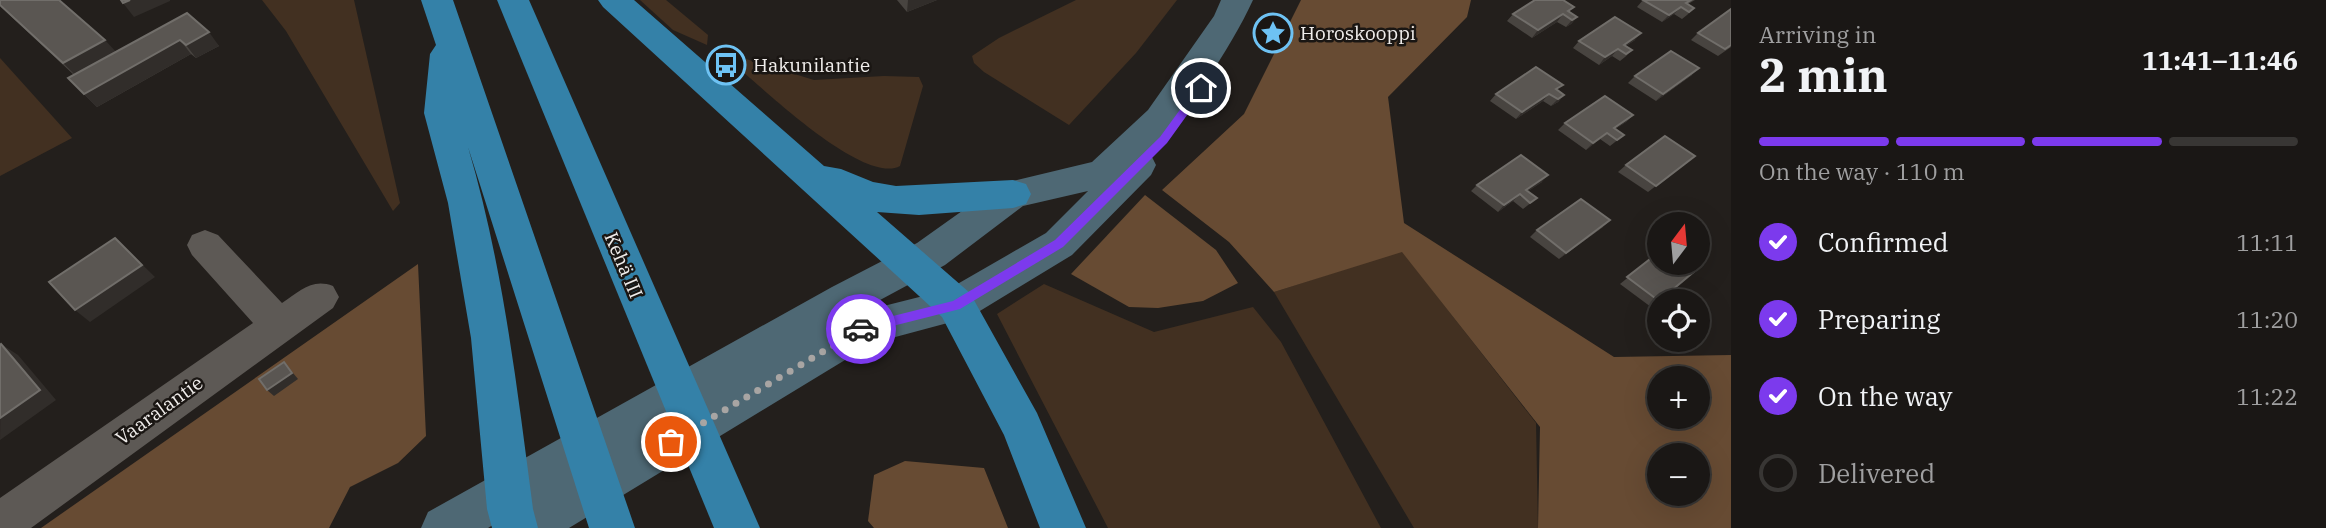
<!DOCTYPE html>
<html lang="en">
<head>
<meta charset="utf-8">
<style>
	:root { --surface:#1a1715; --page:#23201e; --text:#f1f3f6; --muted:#9f9fa0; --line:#383634; --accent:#7c3aed }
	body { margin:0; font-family:"IBM Plex Serif",serif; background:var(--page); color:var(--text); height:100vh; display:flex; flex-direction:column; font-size:26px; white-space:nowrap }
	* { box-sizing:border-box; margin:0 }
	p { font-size:23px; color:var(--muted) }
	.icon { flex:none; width:38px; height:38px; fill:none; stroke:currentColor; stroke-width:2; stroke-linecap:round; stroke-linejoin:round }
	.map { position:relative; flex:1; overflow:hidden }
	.sheet { display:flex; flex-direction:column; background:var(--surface); width:595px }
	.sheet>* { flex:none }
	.needle { width:46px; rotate:16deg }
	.fabs { position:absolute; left:1647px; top:212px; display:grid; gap:14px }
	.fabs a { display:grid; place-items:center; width:63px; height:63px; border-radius:50%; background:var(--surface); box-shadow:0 7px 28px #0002,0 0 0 2px var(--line); font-size:35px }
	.pin { position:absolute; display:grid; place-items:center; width:60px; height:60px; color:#fff; margin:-30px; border:4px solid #fff; border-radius:50%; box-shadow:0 2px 7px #0007 }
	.courier { position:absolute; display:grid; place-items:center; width:70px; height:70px; margin:-35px; border:5px solid #7c3aed; border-radius:50%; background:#fff; color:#222; box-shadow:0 2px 9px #0007 }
	.head em { font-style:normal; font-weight:700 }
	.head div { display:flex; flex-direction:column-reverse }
	.head { display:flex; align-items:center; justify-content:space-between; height:119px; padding:0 28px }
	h1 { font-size:46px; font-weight:700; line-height:52px }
	.bar { display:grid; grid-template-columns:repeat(4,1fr); gap:10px 7px; align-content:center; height:84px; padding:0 28px }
	.bar i { height:9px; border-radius:5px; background:var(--line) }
	.bar .on { background:var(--accent) }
	.bar p { grid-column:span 4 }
	ol { padding:0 28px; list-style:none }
	li { display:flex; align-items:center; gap:21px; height:77px }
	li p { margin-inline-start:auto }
	li .icon { padding:7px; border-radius:50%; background:var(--accent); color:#fff; stroke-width:4 }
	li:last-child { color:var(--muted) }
	li i { width:38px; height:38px; border:4px solid var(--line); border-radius:50% }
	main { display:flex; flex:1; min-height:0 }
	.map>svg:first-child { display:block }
	.green { fill:#423021 }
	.forest { fill:#674b33; fill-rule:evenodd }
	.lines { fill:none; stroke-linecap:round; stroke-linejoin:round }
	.minor { fill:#5d5955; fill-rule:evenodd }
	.secondary { fill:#4e6874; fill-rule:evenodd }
	.trunk { fill:#3481a8; fill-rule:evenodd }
	.wall { fill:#484440 }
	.shaded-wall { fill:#312d2a }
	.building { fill:#5a5652; stroke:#716e6a; stroke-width:2 }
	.route { fill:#7c3aed }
	.done { stroke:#a8a5a3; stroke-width:7; stroke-dasharray:0 12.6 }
	.labels { text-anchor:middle; stroke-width:5; stroke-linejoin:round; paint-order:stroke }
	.poi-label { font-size:19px; fill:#f0edeb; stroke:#1a1613; text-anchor:start }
	.street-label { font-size:19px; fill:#f0edeb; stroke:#1a1613 }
</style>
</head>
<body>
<main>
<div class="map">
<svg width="1731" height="528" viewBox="0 0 1731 528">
	<rect width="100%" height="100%" fill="#231f1c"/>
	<g class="green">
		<path d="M262,0h92l46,203 -7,8 -107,-180z"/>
		<path d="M640,0h26l42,35 -1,10 -34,-15z"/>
		<path d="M1076,0h101l-41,53 -67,72 -85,-53 -10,-9 -2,-7 27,-18z"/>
		<path d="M0,58l72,80 -72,38z"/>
		<path d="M746,59l68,21 70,-4 35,1 4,9 -23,80c-35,19 -131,-72 -158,-95z"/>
		<path d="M1402,251l134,172 2,105h-124l-140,-236z"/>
		<path d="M1044,284l110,48 99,-25 28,35 100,186h-273l-111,-214z"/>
	</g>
	<g class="forest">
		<path d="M1301,0h170l-4,17 -79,80 16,126 210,134 117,-2v173h-193l2,-101 -138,-175 -128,40 -45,-50 -67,-52 82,-76zM1659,378h39v38h-39zM1659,455h39v39h-39z"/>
		<path d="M1145,195l71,55 22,33 -35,18 -45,7 -29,-1 -58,-33z"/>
		<path d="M418,264l8,172 -28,27 -48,24 -21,41h-288z"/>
		<path d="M905,461l79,7 24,60h-134l-6,-7 6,-46z"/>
	</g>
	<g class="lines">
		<path class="minor" d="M205,230l13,5 64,68c18,-12 30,-25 51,-17l6,11 -6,11 -302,220h-31v-30l253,-175 -61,-68 -5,-10 5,-10z"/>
		<path class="secondary" d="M1221,0h32c-23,50 -68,116 -107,154l5,1 5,10 -5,10 -79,80 -102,62 -97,26 -304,185h-65l5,-13 -21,13h-67l7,-16 404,-225 85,-44 83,-59 92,-22 56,-52 66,-94zM1088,191l-42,42 -99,57 -91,23 89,-48 78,-59z"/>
		<g class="trunk">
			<path d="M421,0h32l182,528h-46l-121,-381c35,118 49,240 65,362l5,19h-46l-5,-19 -16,-171 -23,-135 -24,-90 6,-59 6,-9z"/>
			<path d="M497,0h32l231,528h-46z"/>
			<path d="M598,0h36l190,166 17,3 32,13 23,4 117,-6 13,4 5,10 -5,10 -13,4 -94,7 -42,-3 93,81 67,120 49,115h-46l-36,-93 -62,-118 -339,-310z"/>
		</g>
	</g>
	<g class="wall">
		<path d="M897,0h40l-30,12z"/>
		<path d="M1643,0h52l-7,4 6,4 -7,7 -5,4 -8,-5 -12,8 -25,-15z"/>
		<path d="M0,6l116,46 71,-39 32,33 -23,12 -5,-4 -94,53 -29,-29 6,-3z"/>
		<path d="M1570,12l7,5 -6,7 -5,3 -9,-5 -25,16 -25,-17 6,-7z"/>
		<path d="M1698,33l33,14 -13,9 -27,-16z"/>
		<path d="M1635,40l-9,6 6,4 -7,7 -5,4 -8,-5 -13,9 -26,-17 6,-7z"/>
		<path d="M1692,75l-36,26 -28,-18 7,-7z"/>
		<path d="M1558,91l6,4 -6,7 -7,4 -8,-5 -27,18 -26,-18 6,-7z"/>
		<path d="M1633,115l-7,7 -11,7 9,6 -14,11 -10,-7 -14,11 -28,-20 7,-7z"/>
		<path d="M1687,162l-39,30 -30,-20 8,-7z"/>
		<path d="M1542,182l-14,9 9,7 -14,11 -10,-8 -15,11 -27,-21 6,-6z"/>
		<path d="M1603,227l-44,32 -29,-22 7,-7z"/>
		<path d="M1659,252v49l-8,6 -31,-23z"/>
	</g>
	<g class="shaded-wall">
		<path d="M130,0h40v1l-36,16 -11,-14z"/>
		<path d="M908,0h29l-30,12z"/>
		<path d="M1681,7l-7,7 -12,8 7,-7z"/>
		<path d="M1563,14l-6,8 -25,16 6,-8z"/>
		<path d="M1577,17l-6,7 -5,3 6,-7z"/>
		<path d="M209,32l10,14 -23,12 -10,-13z"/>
		<path d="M1641,33l-6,7 -15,10 4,-5z"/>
		<path d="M105,40l12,13 -41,23 -13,-13z"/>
		<path d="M180,40l11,14 -94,53 -13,-13z"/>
		<path d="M1618,49l-6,7 -13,9 6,-8z"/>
		<path d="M1699,68l-7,7 -36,26 7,-7z"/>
		<path d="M1549,94l-6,7 -27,18 6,-7z"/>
		<path d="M1564,95l-6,7 -7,4 7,-7z"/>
		<path d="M1633,115l-7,7 -19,13 7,-7z"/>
		<path d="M1607,133l-7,6 -14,11 7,-7z"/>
		<path d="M1548,175l-6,7 -22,15 6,-7z"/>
		<path d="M1520,194l-7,7 -15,11 6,-7z"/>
		<path d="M1610,220l-7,7 -44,32 7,-6z"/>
		<path d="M115,238l40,39 -65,45 -15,-12z"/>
		<path d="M1,344l17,11 38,45 -56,40z"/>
		<path d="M284,362l14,17 -24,17 -7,-6z"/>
	</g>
	<g class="building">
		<path d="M0,0h59l46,40 -42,23 -63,-58z"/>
		<path d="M121,0h9l-7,3z"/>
		<path d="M1535,0h28l11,7 -6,4 9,6 -5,3 -9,-6 -25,16 -25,-16z"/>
		<path d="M1643,0h48l-5,3 8,5 -5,4 -8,-5 -12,8z"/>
		<path d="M1731,9v36l-6,4 -27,-16z"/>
		<path d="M187,13l22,19 -23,13 -6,-5 -96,54 -16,-16z"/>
		<path d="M1615,17l26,16 -17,12 8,5 -6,4 -8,-5 -13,8 -26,-16z"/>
		<path d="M1671,51l28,17 -36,26 -28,-18z"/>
		<path d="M1536,67l27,18 -7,4 8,6 -6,4 -9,-5 -27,18 -26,-18z"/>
		<path d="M1605,96l28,19 -19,13 10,7 -7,5 -10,-7 -14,10 -28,-20z"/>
		<path d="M1665,136l30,20 -39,30 -30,-21z"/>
		<path d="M1521,155l27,20 -22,15 11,8 -7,5 -10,-9 -16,11 -27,-20z"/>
		<path d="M1581,199l29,21 -44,33 -29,-23z"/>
		<path d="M115,238l27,27 -67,45 -26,-28z"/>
		<path d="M1659,252v10h39l4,3 -43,36 -32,-24z"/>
		<path d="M1,344l39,46 -40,28v-73z"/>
		<path d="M284,362l8,11 -25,17 -8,-11z"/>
	</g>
	<path class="route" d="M1201,84l5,4 -1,2 -38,53 -104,104 -103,62 -99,25 -4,-1v-7l4,-2 92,-23 102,-61 105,-103 38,-52z"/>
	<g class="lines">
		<path class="done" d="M671,442l190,-113"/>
	</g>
	<defs>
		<symbol id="sight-ring" viewBox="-11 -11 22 22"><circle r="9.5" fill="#1a1613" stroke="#6ec2f3" stroke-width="1.5"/><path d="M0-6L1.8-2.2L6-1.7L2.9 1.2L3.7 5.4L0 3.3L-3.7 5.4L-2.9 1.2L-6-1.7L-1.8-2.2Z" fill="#6ec2f3"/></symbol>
		<symbol id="bus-ring" viewBox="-11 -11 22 22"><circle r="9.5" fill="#1a1613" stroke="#6ec2f3" stroke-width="1.5"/><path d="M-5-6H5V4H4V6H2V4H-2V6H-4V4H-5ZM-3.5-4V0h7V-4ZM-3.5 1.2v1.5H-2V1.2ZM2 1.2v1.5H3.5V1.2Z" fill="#6ec2f3"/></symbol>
	</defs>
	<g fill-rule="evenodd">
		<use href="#sight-ring" x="1251" y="11" width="44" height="44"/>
		<use href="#bus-ring" x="704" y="43" width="44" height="44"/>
	</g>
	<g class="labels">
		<g class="poi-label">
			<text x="1300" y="40">Horoskooppi</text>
			<text x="753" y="72">Hakunilantie</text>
		</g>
		<g class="street-label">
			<text transform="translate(624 265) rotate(67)" y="7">Kehä III</text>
			<text transform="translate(159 410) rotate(-36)" y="7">Vaaralantie</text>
		</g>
	</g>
</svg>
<div class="fabs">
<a><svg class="needle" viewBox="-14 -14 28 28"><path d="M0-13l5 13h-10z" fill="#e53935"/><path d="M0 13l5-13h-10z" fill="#9f9fa0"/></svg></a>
<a><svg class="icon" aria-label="locate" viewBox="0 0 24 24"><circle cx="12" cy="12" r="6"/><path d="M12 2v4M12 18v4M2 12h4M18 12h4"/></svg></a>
<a>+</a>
<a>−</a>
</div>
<div class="pin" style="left:671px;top:442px;background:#ea580c"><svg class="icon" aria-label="bag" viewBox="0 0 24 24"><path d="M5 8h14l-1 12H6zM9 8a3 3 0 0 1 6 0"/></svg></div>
<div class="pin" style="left:1201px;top:88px;background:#1f2937"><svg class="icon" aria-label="home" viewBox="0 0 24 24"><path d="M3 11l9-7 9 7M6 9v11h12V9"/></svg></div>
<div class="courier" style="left:861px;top:329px"><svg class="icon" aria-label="car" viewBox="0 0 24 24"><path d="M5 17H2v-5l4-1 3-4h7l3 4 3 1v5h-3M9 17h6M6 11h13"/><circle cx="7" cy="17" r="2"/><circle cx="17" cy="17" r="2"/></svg></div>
</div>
<section class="sheet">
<div class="head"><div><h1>2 min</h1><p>Arriving in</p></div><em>11:41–11:46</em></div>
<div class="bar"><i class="on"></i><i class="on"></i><i class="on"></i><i></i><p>On the way · 110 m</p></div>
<ol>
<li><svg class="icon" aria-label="check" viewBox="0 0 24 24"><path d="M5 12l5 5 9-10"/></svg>Confirmed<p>11:11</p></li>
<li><svg class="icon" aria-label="check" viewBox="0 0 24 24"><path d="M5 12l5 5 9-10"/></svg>Preparing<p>11:20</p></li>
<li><svg class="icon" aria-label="check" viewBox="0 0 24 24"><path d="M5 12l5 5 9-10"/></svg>On the way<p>11:22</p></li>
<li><i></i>Delivered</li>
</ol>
</section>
</main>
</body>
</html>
